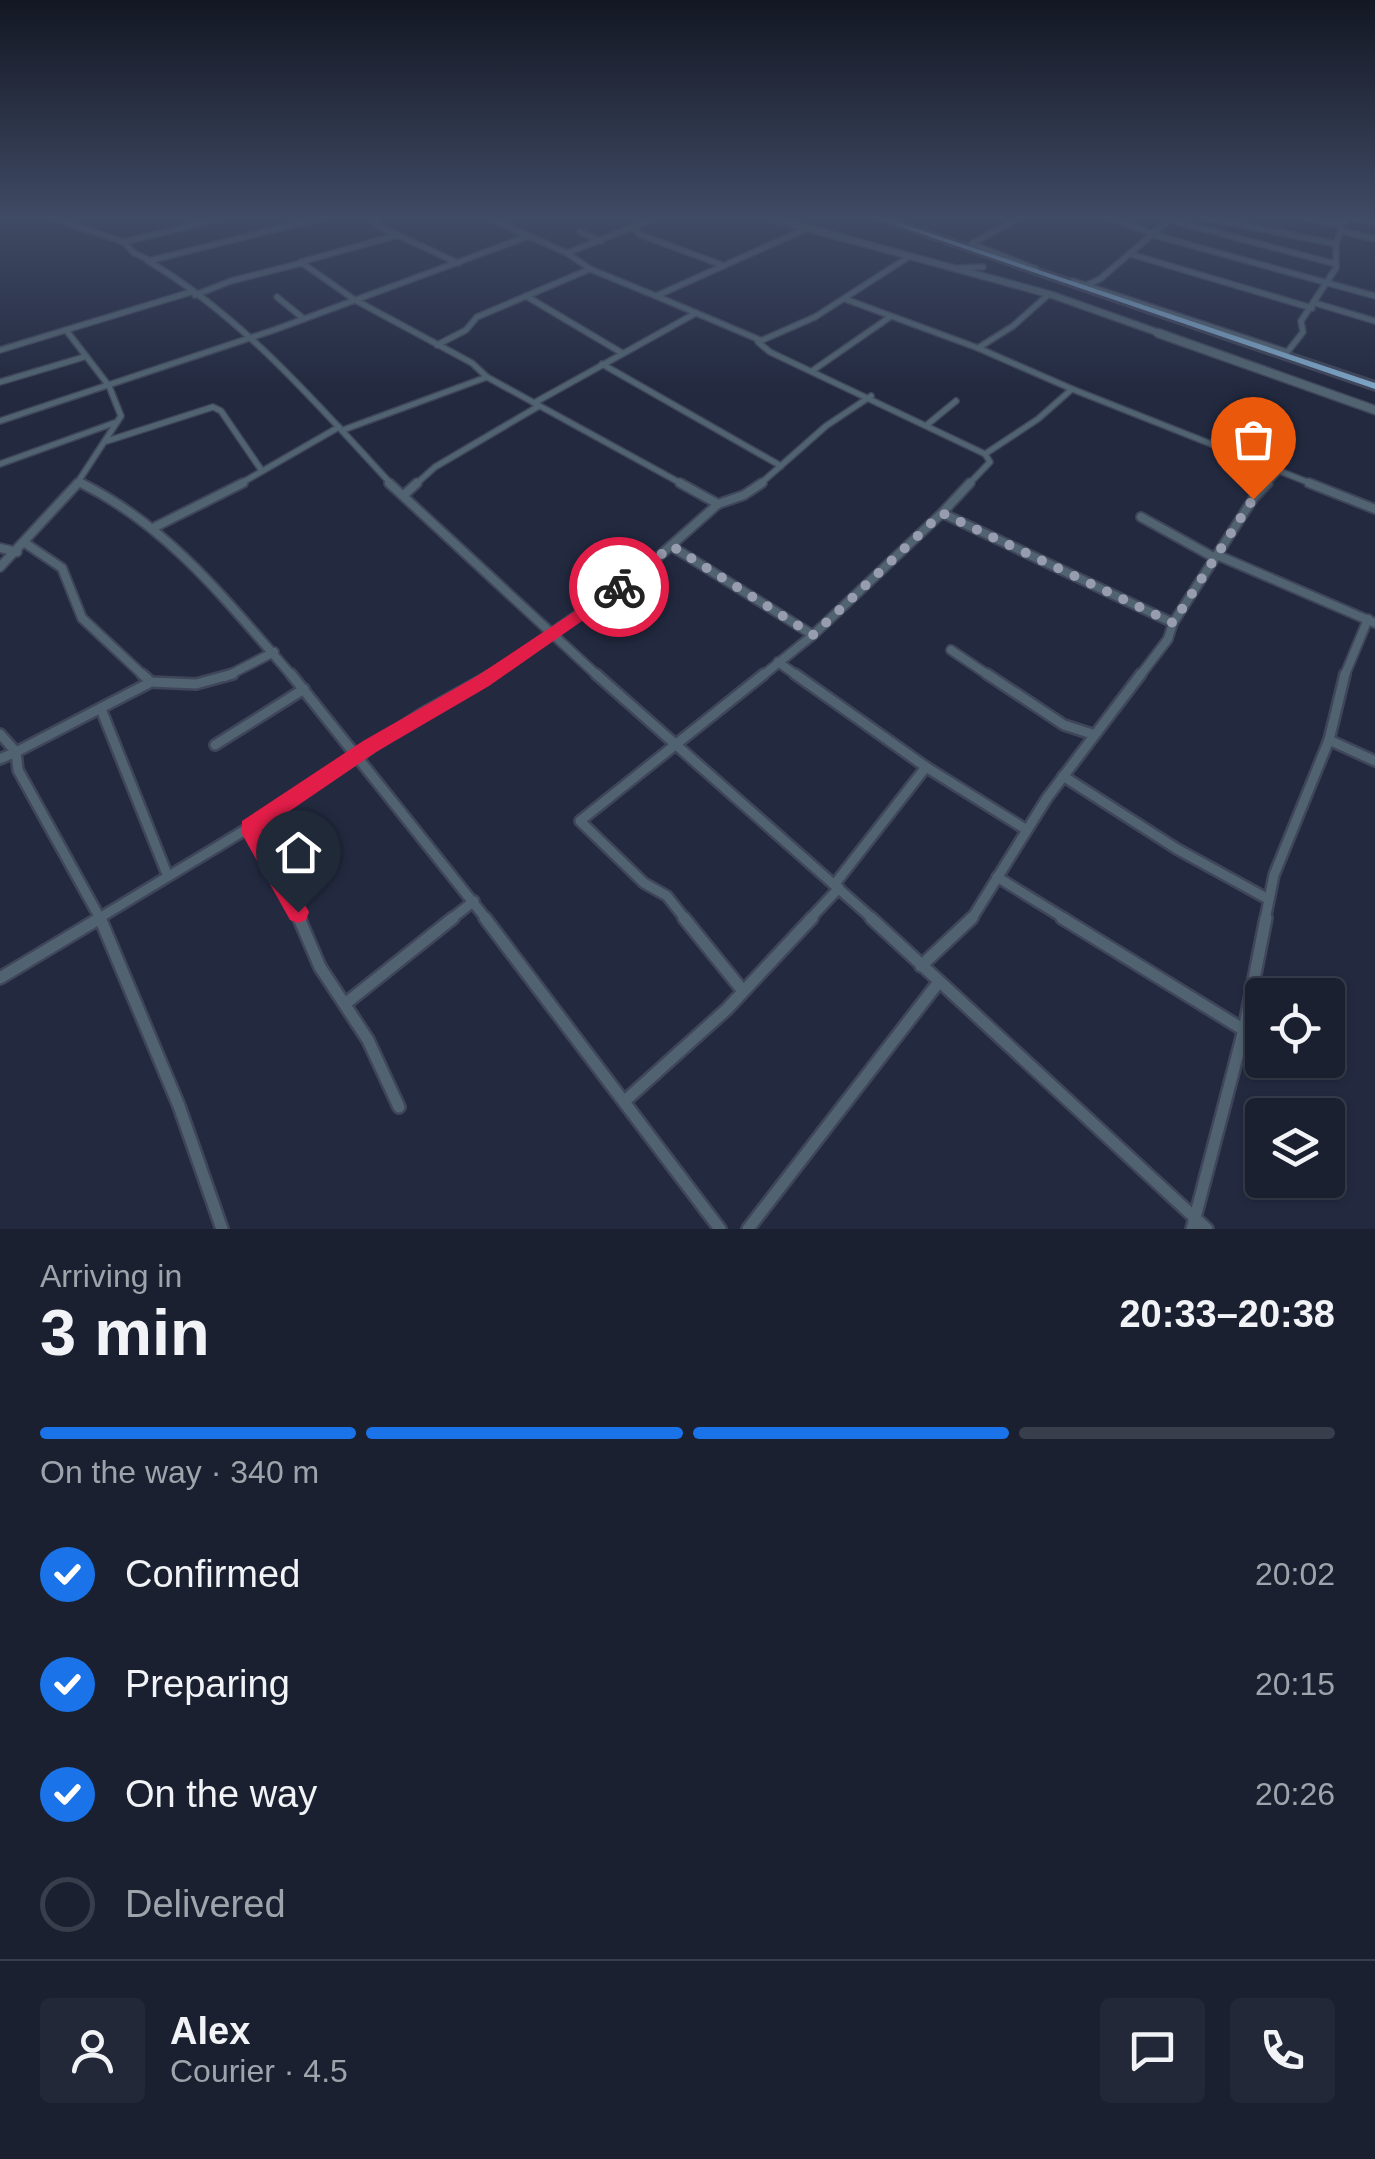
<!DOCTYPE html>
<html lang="en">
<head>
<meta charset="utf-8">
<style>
	:root { --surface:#1a2030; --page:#232838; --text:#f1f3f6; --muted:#9fa3ab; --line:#383e4c; --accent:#1a73e8 }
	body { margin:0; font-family:Arial,sans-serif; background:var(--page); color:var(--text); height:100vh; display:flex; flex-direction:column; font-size:38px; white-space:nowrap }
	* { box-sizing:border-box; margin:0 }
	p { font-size:32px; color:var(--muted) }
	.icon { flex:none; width:55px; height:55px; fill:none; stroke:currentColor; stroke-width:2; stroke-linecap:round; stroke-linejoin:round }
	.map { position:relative; height:1229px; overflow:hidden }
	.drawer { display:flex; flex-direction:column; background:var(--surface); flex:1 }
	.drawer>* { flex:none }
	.buttons { position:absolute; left:1245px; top:978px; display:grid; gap:20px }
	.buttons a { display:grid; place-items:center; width:100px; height:100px; border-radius:10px; background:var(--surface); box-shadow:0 2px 8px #0004,0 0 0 2px var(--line); font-size:50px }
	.pin { position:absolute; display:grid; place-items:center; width:85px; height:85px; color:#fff; margin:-102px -42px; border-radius:50% 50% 50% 0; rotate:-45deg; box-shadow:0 0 10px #0007 }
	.pin .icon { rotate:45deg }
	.courier { position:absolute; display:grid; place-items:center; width:100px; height:100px; margin:-50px; border:8px solid #e11d48; border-radius:50%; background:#fff; color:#222; box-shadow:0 2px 12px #0007 }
	.headline em { font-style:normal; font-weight:700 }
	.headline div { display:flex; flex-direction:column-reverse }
	.headline { display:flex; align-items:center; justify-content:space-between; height:170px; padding:0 40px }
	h1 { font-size:65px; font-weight:700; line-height:75px }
	.bar { display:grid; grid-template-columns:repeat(4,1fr); gap:15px 10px; align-content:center; height:120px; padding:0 40px }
	.bar i { height:12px; border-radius:8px; background:var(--line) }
	.bar .selected { background:var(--accent) }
	.bar p { grid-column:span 4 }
	.line { display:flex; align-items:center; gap:25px; padding:0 40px; border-top:2px solid var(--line) }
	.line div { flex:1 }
	.round { display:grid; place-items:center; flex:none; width:105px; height:105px; border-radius:10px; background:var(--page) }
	ol { padding:0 40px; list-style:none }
	li { display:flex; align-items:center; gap:30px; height:110px }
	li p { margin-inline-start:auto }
	li .icon { padding:10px; border-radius:50%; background:var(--accent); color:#fff; stroke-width:4 }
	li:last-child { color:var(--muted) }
	li i { width:55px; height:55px; border:5px solid var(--line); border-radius:50% }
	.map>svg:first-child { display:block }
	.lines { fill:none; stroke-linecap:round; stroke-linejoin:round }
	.minor-far3-casing { stroke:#3f465b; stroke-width:8 }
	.minor-far2-casing { stroke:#3f465b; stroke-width:12 }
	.minor-far1-casing { stroke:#3f465b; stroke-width:14 }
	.minor-casing { stroke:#3f465b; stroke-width:16 }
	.tertiary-far1-casing { stroke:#3f465b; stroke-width:9 }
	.tertiary-casing { stroke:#3f465b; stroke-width:11 }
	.trunk-casing { stroke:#3f465b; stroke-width:6 }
	.minor-far3 { stroke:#516370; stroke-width:5 }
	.minor-far2 { stroke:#516370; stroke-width:8 }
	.minor-far1 { stroke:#516370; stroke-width:9 }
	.minor { stroke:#516370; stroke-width:11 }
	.tertiary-far1 { stroke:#516370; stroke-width:6 }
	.tertiary { stroke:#516370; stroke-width:8 }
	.trunk { fill:#7ca4c4; fill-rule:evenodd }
	.route { fill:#e11d48 }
	.done { stroke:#979cae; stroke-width:10; stroke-dasharray:0 18 }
</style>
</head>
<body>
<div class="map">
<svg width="1375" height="1229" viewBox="0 0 1375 1229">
	<rect width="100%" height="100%" fill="#232a40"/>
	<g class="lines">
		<defs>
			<g id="minor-far3">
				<path d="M46,216l78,26 10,11 15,7"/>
				<path d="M329,216l-181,45c94,55 171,145 244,224"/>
				<path d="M368,216l14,12 76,35"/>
				<path d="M485,216l44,20"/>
				<path d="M1102,216l49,17"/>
				<path d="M1198,216l138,28"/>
				<path d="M1299,216l41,9"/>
				<path d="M1346,216l29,7"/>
				<path d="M1169,220l167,44"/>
				<path d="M632,227l9,8 81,30"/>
				<path d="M1341,231l34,8"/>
				<path d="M580,232l21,9"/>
				<path d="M1150,234l225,62"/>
				<path d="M124,242l106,-26"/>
				<path d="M973,243l50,-27"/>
				<path d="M972,244l64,25"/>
				<path d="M1130,254l182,54"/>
				<path d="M910,256l-95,61 -57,25 12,10 215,102 5,8 -22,23"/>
				<path d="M301,262l97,-27"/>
				<path d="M955,268l28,-1"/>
				<path d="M590,269l66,27"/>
				<path d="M1073,281l214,71"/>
				<path d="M1087,285l13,-6 70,-60"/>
				<path d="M195,295l36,-14 71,-18 53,37 117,63 15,14 197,108"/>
				<path d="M526,296l96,57"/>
				<path d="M277,297l27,22"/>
				<path d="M845,299l133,49 35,-22 36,-32"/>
				<path d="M1315,303l60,18"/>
				<path d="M66,330l43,56 12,30 -45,69"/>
				<path d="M760,340l-104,-44 152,-68"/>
				<path d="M437,345l29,-15 11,-13 113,-48 -23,-16"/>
				<path d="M978,348l94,41 -34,30 -53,35"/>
				<path d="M0,350l191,-58"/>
				<path d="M1285,355l18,-23 -2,-11 35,-53v-24l10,-28"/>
				<path d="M602,364l179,102"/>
				<path d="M812,371l78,-54"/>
				<path d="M0,382l84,-25"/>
				<path d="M1072,389l243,96"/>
				<path d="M534,403l162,-90"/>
				<path d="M0,421l274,-91 255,-94 38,17 94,-37"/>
				<path d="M928,424l28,-23"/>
				<path d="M343,430l144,-53"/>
				<path d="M107,441l106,-34 8,4 41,60"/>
				<path d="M0,464l114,-41"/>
				<path d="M79,482l7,3"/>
				<path d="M238,485l101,-58"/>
				<path d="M415,485l20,-18 104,-61"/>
				<path d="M759,485l67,-59 45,-30"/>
				<path d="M1266,485l12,-13"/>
			</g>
			<g id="minor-far2">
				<path d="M81,483c89,44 148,121 212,194"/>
				<path d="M389,483l210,194"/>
				<path d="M1309,483l66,26"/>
				<path d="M404,495l13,-12"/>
				<path d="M718,504l26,-9 18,-12"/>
				<path d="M942,513l28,-30"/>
				<path d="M1141,517l74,41"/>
				<path d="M155,527l88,-44"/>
				<path d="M25,543l37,25 20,50 63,59"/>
				<path d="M671,546l142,89"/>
				<path d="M0,548l17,4"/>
				<path d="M1217,555l158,68"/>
				<path d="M0,567l78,-84"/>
				<path d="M951,650l40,27"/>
				<path d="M778,662l21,15"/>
				<path d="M225,677l49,-25"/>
				<path d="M489,677l160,-112 69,-61 -38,-21"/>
				<path d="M761,677l52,-42 129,-122 231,110"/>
				<path d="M1139,677l29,-38 5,-16 80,-124 15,-16"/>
				<path d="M1344,677l24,-58"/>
			</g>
			<g id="minor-far1">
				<path d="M142,674l9,8 45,2 37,-10"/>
				<path d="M291,674l196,246"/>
				<path d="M596,674l278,246"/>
				<path d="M795,674l131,93 101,63"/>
				<path d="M987,674l77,51 28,9"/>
				<path d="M101,709l66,165"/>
				<path d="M0,734l16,18 135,-70"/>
				<path d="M1329,740l46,21"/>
				<path d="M215,745l89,-56"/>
				<path d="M0,759l16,-7 2,18 83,150"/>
				<path d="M1063,776l114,73 91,50"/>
				<path d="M249,827l51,93"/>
				<path d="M997,877l70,43"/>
				<path d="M834,885l92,-118"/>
				<path d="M96,920l169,-102 158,-105 70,-39"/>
				<path d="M450,920l24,-19"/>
				<path d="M686,920l-19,-24 -23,-13 -64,-62 184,-147"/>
				<path d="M809,920l30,-32"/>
				<path d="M971,920l76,-122 94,-124"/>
				<path d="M1265,920l9,-45 55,-135 16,-66"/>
			</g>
			<g id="minor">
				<path d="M100,918l79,188 43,123"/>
				<path d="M299,918l21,49 48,73 31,67"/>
				<path d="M485,918l235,311"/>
				<path d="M684,918l59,73"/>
				<path d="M871,918l336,311"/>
				<path d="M1062,918l182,112"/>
				<path d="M921,966l51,-48"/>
				<path d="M0,978l100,-60"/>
				<path d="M345,1004l108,-86"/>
				<path d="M627,1099l100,-90 85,-91"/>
				<path d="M748,1229l190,-246"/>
				<path d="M1192,1229l52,-199 22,-112"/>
			</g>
			<path id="tertiary-far1" d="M763,216l289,79 113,40"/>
			<path id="tertiary" d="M1158,333l217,77"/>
			<path id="trunk" d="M869,216h10l496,167v6z"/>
		</defs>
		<use href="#minor-far3" class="minor-far3-casing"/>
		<use href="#minor-far2" class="minor-far2-casing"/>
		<use href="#minor-far1" class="minor-far1-casing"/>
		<use href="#minor" class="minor-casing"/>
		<use href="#tertiary-far1" class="tertiary-far1-casing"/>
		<use href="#tertiary" class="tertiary-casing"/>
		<use href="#trunk" class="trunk-casing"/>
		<use href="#minor-far3" class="minor-far3"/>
		<use href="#minor-far2" class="minor-far2"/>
		<use href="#minor-far1" class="minor-far1"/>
		<use href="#minor" class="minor"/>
		<use href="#tertiary-far1" class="tertiary-far1"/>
		<use href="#tertiary" class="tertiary"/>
		<use href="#trunk" class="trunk"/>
	</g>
	<linearGradient id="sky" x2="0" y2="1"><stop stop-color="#131723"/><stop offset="0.56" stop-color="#3f4a64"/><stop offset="1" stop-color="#3f4a64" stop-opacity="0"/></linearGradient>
	<rect width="1375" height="388" fill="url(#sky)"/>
	<path class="route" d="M619,582l8,5 -2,4 -136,95 -113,66 -114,78 47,82 -3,8 -8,3 -8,-3 -48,-86v-13l121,-80 114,-65z"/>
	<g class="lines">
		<path class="done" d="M619,587l53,-41 141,89 129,-122 231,110 80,-124"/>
	</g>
</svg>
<div class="buttons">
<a><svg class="icon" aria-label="locate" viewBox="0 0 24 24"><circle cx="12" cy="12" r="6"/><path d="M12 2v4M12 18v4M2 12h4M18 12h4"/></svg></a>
<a><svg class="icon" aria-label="layers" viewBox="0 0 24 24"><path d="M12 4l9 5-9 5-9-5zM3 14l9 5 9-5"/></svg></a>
</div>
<div class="pin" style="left:1253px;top:499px;background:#ea580c"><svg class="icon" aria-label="bag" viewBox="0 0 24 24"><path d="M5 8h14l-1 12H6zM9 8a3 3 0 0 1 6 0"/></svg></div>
<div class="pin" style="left:298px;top:912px;background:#1f2937"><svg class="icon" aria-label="home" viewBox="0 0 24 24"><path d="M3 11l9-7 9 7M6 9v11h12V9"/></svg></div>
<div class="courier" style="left:619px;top:587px"><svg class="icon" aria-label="bike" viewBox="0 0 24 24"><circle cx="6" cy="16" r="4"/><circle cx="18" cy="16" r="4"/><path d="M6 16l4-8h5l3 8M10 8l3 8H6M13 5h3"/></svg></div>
</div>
<section class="drawer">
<div class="headline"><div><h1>3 min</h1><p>Arriving in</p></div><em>20:33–20:38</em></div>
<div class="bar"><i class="selected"></i><i class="selected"></i><i class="selected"></i><i></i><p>On the way · 340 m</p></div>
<ol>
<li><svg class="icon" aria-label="check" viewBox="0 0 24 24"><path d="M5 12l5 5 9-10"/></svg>Confirmed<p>20:02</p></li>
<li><svg class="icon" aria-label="check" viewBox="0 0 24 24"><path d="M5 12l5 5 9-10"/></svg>Preparing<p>20:15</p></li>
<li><svg class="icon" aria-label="check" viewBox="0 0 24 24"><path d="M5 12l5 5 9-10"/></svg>On the way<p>20:26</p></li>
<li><i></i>Delivered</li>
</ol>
<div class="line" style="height:180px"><a class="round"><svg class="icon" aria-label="person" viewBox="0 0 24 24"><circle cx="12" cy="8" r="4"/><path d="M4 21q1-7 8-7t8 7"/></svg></a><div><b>Alex</b><p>Courier · 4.5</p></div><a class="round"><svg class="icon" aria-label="chat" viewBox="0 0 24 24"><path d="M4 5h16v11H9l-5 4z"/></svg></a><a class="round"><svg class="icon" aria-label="phone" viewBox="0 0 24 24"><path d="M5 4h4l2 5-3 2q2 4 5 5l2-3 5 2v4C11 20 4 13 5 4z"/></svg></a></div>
</section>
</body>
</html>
